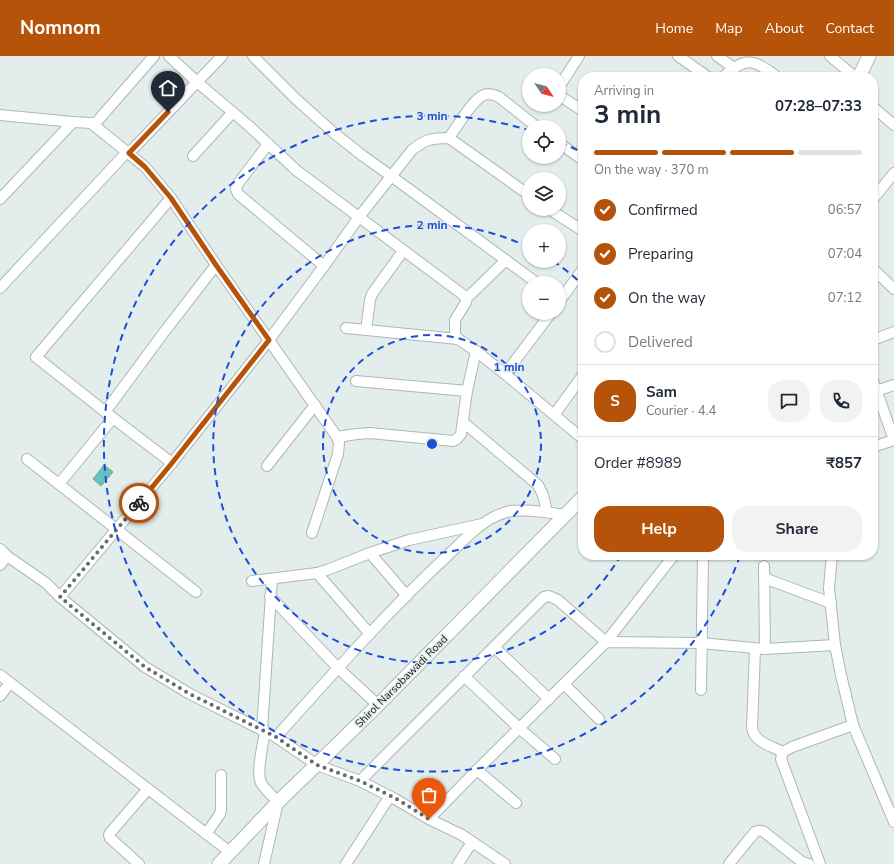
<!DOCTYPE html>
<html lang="en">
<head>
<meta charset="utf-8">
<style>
	:root { --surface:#fff; --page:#f2f2f3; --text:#1f2937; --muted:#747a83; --line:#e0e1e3; --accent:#b45309 }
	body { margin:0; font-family:"Nunito Sans",sans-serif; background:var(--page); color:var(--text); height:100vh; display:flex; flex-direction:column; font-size:15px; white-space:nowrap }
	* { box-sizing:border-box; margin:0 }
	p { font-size:13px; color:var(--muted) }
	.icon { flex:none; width:22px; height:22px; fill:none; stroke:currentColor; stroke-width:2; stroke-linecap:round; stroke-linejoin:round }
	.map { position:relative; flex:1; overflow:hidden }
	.panel { position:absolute; left:578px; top:16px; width:300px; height:488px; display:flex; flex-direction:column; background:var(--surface); border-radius:16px; box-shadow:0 1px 3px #0004 }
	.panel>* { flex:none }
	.needle { width:26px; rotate:125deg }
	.fabs { position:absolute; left:522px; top:12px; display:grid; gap:8px }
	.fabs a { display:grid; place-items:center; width:44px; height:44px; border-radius:50%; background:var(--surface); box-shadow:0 1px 3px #0004; font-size:20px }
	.pin { position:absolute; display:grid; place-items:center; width:34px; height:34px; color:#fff; margin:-41px -17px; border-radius:50% 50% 50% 0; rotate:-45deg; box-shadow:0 0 4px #0007 }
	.pin .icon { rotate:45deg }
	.courier { position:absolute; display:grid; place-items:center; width:40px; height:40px; margin:-20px; border:3px solid #b45309; border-radius:50%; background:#fff; color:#222; box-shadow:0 1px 5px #0007 }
	.headline em { font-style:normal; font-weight:700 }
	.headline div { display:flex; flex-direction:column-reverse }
	.headline { display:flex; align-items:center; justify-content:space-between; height:68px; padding:0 16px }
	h1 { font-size:26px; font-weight:700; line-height:30px }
	.bar { display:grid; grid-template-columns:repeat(4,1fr); gap:6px 4px; align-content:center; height:48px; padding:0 16px }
	.bar i { height:5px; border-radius:3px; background:var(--line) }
	.bar .active { background:var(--accent) }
	.bar p { grid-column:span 4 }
	.line { display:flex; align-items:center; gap:10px; padding:0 16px; border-top:1px solid var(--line) }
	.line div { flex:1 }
	.round { display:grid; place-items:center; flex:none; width:42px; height:42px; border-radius:16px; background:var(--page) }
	ol { padding:0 16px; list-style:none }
	li { display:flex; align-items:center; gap:12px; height:44px }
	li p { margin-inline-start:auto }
	li .icon { padding:4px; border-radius:50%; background:var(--accent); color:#fff; stroke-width:4 }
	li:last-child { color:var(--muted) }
	li i { width:22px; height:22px; border:2px solid var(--line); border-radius:50% }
	.button { display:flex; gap:8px; margin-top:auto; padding:8px 16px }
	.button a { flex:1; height:46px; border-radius:16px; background:var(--accent); color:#fff; font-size:16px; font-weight:700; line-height:46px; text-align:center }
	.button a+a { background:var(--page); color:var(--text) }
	header { display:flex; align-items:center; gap:24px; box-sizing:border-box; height:56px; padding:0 20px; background:var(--accent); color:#fff }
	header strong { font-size:19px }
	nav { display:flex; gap:22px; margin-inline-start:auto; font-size:14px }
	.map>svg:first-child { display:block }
	.building { fill:#64c2bc; stroke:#909998 }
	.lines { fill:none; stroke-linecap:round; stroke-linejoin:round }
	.minor-casing { stroke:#adb7b6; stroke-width:12 }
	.major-casing { stroke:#adb7b6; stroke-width:15 }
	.minor { stroke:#fff; stroke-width:10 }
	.major { stroke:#fff; stroke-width:13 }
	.done { stroke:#666b6b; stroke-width:4; stroke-dasharray:0 7.2 }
	.route { stroke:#b45309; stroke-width:5 }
	.ring { fill:none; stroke:#1d4ed8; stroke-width:2; stroke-dasharray:7 5 }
	.labels { text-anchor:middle; stroke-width:3; stroke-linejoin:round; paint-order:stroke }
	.street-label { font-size:11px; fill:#222525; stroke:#e3edec }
	.centre { fill:#1d4ed8; stroke:#e3edec; stroke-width:2 }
	.ring-label { font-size:12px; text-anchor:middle; font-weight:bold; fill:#1d4ed8; stroke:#e3edec; stroke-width:3; stroke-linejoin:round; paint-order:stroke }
</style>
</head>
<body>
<header>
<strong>Nomnom</strong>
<nav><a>Home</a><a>Map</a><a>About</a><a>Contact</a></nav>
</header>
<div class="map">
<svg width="894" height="808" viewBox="0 0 894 808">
	<rect width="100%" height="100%" fill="#e3edec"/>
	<path class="building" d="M104,409l9,7 -12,14 -8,-7z"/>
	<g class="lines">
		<defs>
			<g id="minor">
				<path d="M169,0l28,26 52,44 47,44 166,124c3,3 4,4 4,8l-11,18v14l3,5 18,12 29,23 78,65"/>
				<path d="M253,0l44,44 37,33 29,23 28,20 146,107"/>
				<path d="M678,0l30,21"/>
				<path d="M717,0l17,12"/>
				<path d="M830,0l25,21"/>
				<path d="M723,21c24,-21 30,-18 54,0"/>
				<path d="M559,31l20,-31"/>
				<path d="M559,39l1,1 23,15"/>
				<path d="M873,51l21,18"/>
				<path d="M0,59l73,7 18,1 36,29 18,15 26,31 45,67 121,172 2,6 -1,11 -26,79"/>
				<path d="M94,69l60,-69"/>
				<path d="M449,82c7,-10 24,-39 35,-43 5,-2 11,0 15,2l38,30"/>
				<path d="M559,87l24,17"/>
				<path d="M268,88l-31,41 -1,4 2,5 86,72"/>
				<path d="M129,97l93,-97"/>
				<path d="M193,100l40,-44"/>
				<path d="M171,142l-135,159 77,61 59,45"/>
				<path d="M0,143l73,-77"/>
				<path d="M873,143l21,-26"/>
				<path d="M549,153l34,22"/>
				<path d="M873,213l21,20"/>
				<path d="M0,232l127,-136"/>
				<path d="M466,243l40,-39"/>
				<path d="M559,246l24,-33"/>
				<path d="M346,272l112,11"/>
				<path d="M366,274l4,-30 2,-6 31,-43"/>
				<path d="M873,284l21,-8"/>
				<path d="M505,318l46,-61"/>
				<path d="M356,325l111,10"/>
				<path d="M873,325l21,59 -21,7"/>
				<path d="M873,336l21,-7"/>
				<path d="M105,356l60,-81 51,-66"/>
				<path d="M554,359l29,-40"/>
				<path d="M463,366l75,63 5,10 4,17"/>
				<path d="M337,381l20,-3 13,-1 83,8 4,-2 4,-5 6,-43 9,-40"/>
				<path d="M27,403l169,133"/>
				<path d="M267,410l48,-61"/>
				<path d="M59,428l54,-66"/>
				<path d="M0,493l7,7 39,27 14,14 85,70 45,27 86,43 41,28 43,16 35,18 34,20 33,16 43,29"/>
				<path d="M370,497l37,43"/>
				<path d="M832,499l-3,33 6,57 6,30 12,50 41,97"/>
				<path d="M0,509l7,-9"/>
				<path d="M764,510l1,83"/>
				<path d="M317,517l53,61"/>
				<path d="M764,522l67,25"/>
				<path d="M252,525l65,-8 10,-3 43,-17 39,-13 73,-16"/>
				<path d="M270,540l68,72 40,37"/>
				<path d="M60,541l112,-134 97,-123 55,-74 35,-49 53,-67c14,-11 20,-12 37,-12l80,57"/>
				<path d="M494,591l55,52"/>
				<path d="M755,593l-3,79c2,14 19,18 31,24"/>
				<path d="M0,619l230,177"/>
				<path d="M464,620l55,52 36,31"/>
				<path d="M564,628l35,35"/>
				<path d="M701,634l2,-135"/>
				<path d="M0,640l10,-13"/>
				<path d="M262,674l10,-151"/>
				<path d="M276,681c55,-61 109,-123 169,-179 15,-14 33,-34 51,-42 5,-2 10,-4 15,-5 17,-2 37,1 54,4"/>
				<path d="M477,714l39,33"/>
				<path d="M360,725l184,-184 5,-1 9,4 48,42 68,-87"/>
				<path d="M429,763l48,-49 129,-128 95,1 64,6 70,-4"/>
				<path d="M206,778l14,-20 1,-4v-35"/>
				<path d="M139,808l-29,-26 -1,-3 1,-2 38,-44"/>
				<path d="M264,808l14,-62c-5,-6 -13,-12 -17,-19 -5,-11 2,-39 4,-51"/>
				<path d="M346,808l44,-68"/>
				<path d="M458,808l14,-22"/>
				<path d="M729,808l8,-10 18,-22c4,-2 6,-2 9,0l38,30 7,2"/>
				<path d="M820,808l-39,-105 2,-7 9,-5 61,-22"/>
			</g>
			<g id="major">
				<path d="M859,21l10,-21"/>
				<path d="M219,808l59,-62 100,-97 205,-208"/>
			</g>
		</defs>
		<use href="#minor" class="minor-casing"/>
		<use href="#major" class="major-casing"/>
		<use href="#minor" class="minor"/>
		<use href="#major" class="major"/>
	</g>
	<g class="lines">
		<path class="done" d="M139,447l-79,94 85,70 45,27 86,43 41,28 43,16 35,17 34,21"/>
		<path class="route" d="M139,447l33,-40 97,-123 -53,-75 -45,-67 -26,-31 -16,-14 39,-41"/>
	</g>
	<g class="ring">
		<circle cx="432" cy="388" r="109"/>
		<path d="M621 499A219 219 0 1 1 528 191M553 205A219 219 0 0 1 583 229"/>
		<path d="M740 500A328 328 0 1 1 528 74M560 86A328 328 0 0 1 581 96"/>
	</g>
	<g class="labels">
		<g class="street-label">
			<text transform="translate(401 625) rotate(-45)" y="4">Shirol Narsobawadi Road</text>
		</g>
	</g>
	<circle cx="432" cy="388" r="6" class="centre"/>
	<g class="ring-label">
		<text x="432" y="64">3 min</text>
		<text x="432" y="173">2 min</text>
		<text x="509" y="315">1 min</text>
	</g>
</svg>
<div class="fabs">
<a><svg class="needle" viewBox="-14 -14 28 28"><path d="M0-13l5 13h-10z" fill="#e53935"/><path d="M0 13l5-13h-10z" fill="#747a83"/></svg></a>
<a><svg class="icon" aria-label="locate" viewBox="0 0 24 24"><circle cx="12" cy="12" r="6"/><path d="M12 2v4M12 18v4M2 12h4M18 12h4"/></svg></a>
<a><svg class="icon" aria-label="layers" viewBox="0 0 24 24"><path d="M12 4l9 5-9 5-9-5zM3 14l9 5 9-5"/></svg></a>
<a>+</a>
<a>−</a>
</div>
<div class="pin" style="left:429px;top:763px;background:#ea580c"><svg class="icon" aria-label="bag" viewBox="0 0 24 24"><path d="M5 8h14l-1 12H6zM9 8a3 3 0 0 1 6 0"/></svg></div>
<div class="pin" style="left:168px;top:56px;background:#1f2937"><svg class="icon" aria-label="home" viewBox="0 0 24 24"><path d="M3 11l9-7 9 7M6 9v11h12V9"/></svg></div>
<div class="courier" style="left:139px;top:447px"><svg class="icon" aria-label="bike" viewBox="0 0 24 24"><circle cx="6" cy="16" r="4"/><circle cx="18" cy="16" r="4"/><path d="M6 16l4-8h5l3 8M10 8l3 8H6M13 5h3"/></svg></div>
<section class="panel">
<div class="headline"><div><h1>3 min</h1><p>Arriving in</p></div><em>07:28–07:33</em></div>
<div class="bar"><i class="active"></i><i class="active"></i><i class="active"></i><i></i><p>On the way · 370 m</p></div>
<ol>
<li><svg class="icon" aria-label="check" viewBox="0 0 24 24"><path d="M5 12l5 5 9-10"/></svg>Confirmed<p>06:57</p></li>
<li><svg class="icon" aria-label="check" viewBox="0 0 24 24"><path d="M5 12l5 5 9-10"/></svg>Preparing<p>07:04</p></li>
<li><svg class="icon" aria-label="check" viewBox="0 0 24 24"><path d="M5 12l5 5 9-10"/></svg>On the way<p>07:12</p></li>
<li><i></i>Delivered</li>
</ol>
<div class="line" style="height:72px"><b class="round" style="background:var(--accent);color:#fff">S</b><div><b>Sam</b><p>Courier · 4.4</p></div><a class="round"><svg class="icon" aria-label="chat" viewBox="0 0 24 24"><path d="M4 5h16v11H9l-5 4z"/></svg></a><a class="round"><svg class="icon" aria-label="phone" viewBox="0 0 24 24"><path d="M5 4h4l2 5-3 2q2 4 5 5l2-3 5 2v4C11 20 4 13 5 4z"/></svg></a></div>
<div class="line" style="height:52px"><div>Order #8989</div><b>₹857</b></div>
<div class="button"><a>Help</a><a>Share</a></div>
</section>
</div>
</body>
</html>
